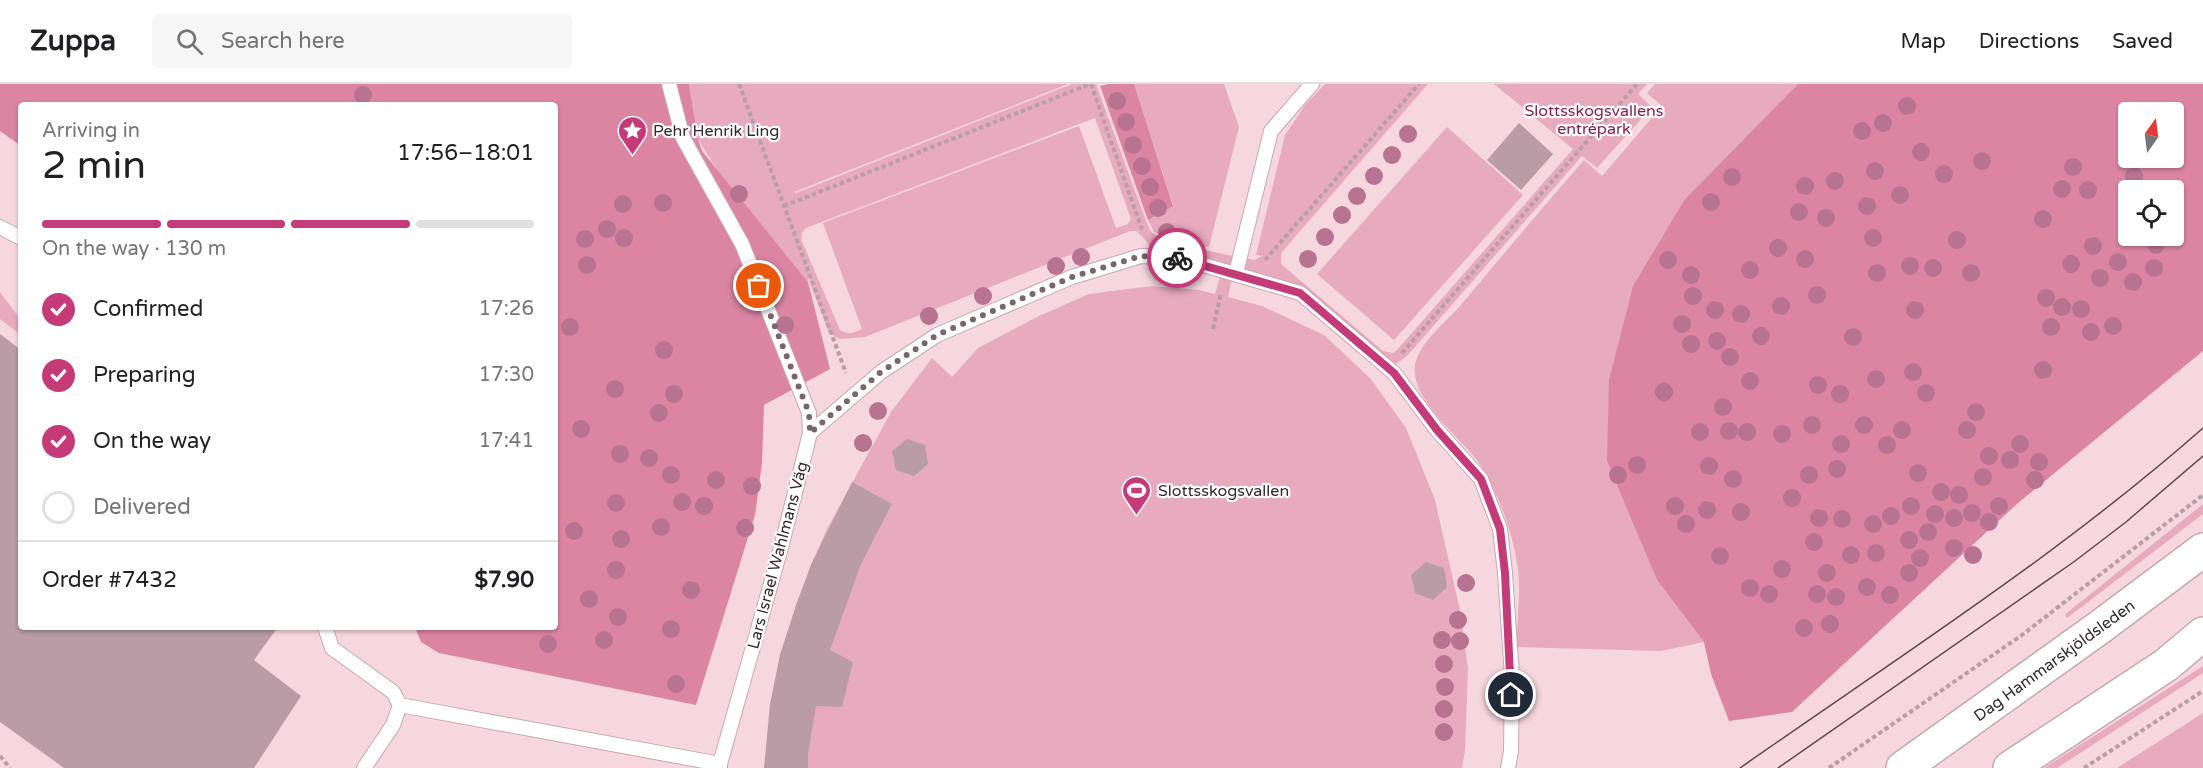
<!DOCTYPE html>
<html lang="en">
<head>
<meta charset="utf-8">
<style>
	:root { --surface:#fff; --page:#f6f6f6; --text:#202124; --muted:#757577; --line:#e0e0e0; --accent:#c43b77 }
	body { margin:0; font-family:"Varela Round",sans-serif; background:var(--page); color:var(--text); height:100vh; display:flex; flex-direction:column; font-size:22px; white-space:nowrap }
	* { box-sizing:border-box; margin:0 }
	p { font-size:20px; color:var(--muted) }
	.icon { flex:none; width:33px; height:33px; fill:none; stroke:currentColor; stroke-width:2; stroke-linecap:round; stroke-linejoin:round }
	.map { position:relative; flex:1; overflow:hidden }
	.panel { position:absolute; left:18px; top:18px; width:540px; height:528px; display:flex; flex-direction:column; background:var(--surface); border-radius:6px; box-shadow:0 2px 4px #0004 }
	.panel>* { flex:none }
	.needle { width:39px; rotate:14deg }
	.fabs { position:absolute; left:2118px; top:18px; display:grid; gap:12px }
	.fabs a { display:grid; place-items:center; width:66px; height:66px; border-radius:6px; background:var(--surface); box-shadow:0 2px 4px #0004; font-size:30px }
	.pin { position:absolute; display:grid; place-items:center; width:51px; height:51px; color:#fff; margin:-26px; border:3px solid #fff; border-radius:50%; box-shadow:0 2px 6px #0007 }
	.courier { position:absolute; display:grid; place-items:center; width:60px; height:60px; margin:-30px; border:4px solid #c43b77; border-radius:50%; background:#fff; color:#222; box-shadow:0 2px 8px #0007 }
	.overview em { font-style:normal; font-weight:600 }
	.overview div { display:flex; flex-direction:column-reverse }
	.overview { display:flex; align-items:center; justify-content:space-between; height:102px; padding:0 24px }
	h1 { font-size:39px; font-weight:600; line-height:45px }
	.bar { display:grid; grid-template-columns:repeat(4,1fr); gap:9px 6px; align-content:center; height:72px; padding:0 24px }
	.bar i { height:8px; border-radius:4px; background:var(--line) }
	.bar .on { background:var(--accent) }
	.bar p { grid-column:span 4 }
	.line { display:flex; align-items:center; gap:15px; padding:0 24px; border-top:2px solid var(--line) }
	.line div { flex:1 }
	ol { padding:0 24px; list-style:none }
	li { display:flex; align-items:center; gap:18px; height:66px }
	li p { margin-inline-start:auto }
	li .icon { padding:6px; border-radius:50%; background:var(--accent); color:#fff; stroke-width:4 }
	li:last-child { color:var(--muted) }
	li i { width:33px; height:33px; border:3px solid var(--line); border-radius:50% }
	header { display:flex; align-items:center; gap:36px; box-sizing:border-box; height:84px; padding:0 30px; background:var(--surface); border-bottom:2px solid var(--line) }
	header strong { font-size:28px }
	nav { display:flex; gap:33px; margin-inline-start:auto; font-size:21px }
	.search { width:420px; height:54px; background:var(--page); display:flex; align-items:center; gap:15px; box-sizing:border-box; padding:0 21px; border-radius:6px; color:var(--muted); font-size:22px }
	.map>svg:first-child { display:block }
	.green { fill:#e7aabe; fill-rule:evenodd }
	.forest { fill:#db85a3; fill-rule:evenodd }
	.building { fill:#b99ca5 }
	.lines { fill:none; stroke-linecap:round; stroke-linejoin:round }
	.service-casing { stroke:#c6a8b1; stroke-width:16 }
	.primary-casing { stroke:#c6a8b1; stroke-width:36 }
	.path { stroke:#b89fa7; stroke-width:4; stroke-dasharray:4.5 3; stroke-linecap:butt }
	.service { stroke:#fff; stroke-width:14 }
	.primary { stroke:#fff; stroke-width:33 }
	.tram { stroke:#594a4f; stroke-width:1.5 }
	.tree { fill:#b87390 }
	.done { stroke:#79666c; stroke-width:6; stroke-dasharray:0 10.8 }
	.route { stroke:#c43b77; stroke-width:8 }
	.labels { text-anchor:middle; stroke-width:4.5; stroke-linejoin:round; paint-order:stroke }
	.park-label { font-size:16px; fill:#86224f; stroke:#fff }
	.poi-label { font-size:16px; fill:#35292d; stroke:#fff; text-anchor:start }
	.street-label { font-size:16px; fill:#35292d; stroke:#fff }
</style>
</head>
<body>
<header>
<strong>Zuppa</strong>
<div class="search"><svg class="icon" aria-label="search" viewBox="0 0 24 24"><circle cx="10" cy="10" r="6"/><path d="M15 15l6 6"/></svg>Search here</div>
<nav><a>Map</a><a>Directions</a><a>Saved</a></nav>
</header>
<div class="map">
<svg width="2203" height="684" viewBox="0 0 2203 684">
	<rect width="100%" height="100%" fill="#f6d7e0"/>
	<g class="green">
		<path d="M689,0h379l-274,108 2,1 276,-109h24l50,137c2,4 4,10 7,12 12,11 82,23 101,27l8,-4 -6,-1 29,-120 20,-30 20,-21h103l-147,169v11l102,87 10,2 4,-3 176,-201 -79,-65h153l-9,10 14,13 -55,61 -15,-12 -160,183 -16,18 -12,8 -112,-84 -48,-12 -6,28 34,9 62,29 46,43 36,50 29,72 25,110 8,58 -3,82 -3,18h-698l16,-113 31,-90 16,-36 64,-117 41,-54 20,19 26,-29 61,-32 50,-22 63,-8 47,4 16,4 8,-28 -71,-18 -15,-17h-7l-265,106 -25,2 -11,-6 -21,-55v4l-91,-112 -19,-31zM1095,34l36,101 -3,5 -12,4 -37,-102 -256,97 39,106c-8,4 -14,6 -22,1l-39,-91 1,-6 4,-5z"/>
		<path d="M1134,0h90l15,43 -30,120 -44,-10 -11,-5 -6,-12 25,-15z"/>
		<path d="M1655,0h143l-113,115 -50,327 22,54 47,62 -43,9 -145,-4c1,-25 5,-53 2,-78 -5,-36 -19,-75 -39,-106 -18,-26 -77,-69 -62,-105 8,-20 29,-36 43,-52 41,-49 82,-98 124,-146l18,16 60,-70 -15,-13z"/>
		<path d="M1447,43l76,68 -129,145 -77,-66z"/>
		<path d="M0,208l21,28v15l-21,-16z"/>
		<path d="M2203,420v10l-136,104 -2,-3 3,-3z"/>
		<path d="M2203,582v7l-146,95h-13z"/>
		<path d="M2203,629v55h-86z"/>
	</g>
	<g class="forest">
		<path d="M0,0h689l9,55 4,12 106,131 22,87 -66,36 -2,58 -7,52 -59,190 -257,-52 -18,-11 -6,-15h140v-522h-534v41l-21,-15z"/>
		<path d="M1108,0h26l39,122 -25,14 -48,-134z"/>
		<path d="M1798,0h405v267l-185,152 -226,209 -63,9 -18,-47 -7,-32 -47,-62 -50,-119 2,-81 24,-94 52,-87zM2174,28v46h-46v-46zM2174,106v46h-46v-46z"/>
	</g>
	<g class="building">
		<path d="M1519,39l34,31 -32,36 -34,-30z"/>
		<path d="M0,250l21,16v277h257l-24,33 47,36 -47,72h-190l-64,-46z"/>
		<path d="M907,355l18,6 3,19 -14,12 -18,-6 -4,-19z"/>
		<path d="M852,398l40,22 -31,60 -31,86 23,12 -11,45 -26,-1 -8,48v14h-44l6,-64 10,-49 16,-50 15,-40z"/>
		<path d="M1426,478l18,6 3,19 -14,13 -18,-7 -4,-18z"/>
	</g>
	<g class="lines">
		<defs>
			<g id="service">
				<path d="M669,0l14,54 59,106 67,169 1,20 -28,111 -62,220"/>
				<path d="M0,143l21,11"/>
				<path d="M1236,189l35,-142 41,-47"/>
				<path d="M810,349l71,-61 56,-37 135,-58 69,-21 35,1 124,36 94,80 43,57 44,49 19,50 5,44 7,104 -1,74 -3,17"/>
				<path d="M325,543l7,21 61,44 7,13"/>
				<path d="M400,621l320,59v4"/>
				<path d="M364,684l29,-43 7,-20"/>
			</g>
			<g id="primary">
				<path d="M1903,684l197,-141 103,-77"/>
				<path d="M2010,684l156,-103 37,-31"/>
			</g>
		</defs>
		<use href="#service" class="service-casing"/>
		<use href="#primary" class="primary-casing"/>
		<g class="path">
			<path d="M739,0l107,289"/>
			<path d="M1091,0l50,143 4,5"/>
			<path d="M784,122l306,-122"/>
			<path d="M1265,176l154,-176"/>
			<path d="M1213,245l8,-36"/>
			<path d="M1402,269l235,-269"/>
			<path d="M0,672l10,12"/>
			<path d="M1829,684l193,-133 181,-140"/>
			<path d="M2084,684l119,-77"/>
		</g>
		<use href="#service" class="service"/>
		<use href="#primary" class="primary"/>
		<g class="tram">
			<path d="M1740,684c157,-110 319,-213 463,-340"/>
			<path d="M1778,684l297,-207 51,-39 77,-66"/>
		</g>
	</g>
	<g class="tree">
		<circle cx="363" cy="11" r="9"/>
		<circle cx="1117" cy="17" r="9"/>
		<circle cx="1907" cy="22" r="9"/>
		<circle cx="1126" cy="38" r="9"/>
		<circle cx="1883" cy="39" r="9"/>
		<circle cx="1862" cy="47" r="9"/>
		<circle cx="1408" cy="50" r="9"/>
		<circle cx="1133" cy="61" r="9"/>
		<circle cx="1921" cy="68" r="9"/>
		<circle cx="1392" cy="71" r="9"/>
		<circle cx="1982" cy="77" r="9"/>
		<circle cx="1142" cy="82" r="9"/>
		<circle cx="2073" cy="83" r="9"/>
		<circle cx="1875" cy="87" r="9"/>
		<circle cx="1944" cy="90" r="9"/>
		<circle cx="1374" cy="92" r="9"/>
		<circle cx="2134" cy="92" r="9"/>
		<circle cx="1732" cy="93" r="9"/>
		<circle cx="1835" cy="97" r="9"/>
		<circle cx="1805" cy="102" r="9"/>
		<circle cx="1150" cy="103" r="9"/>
		<circle cx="2062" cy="105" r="9"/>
		<circle cx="2088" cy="106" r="9"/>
		<circle cx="739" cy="110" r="9"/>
		<circle cx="1900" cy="111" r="9"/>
		<circle cx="1357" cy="112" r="9"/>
		<circle cx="1711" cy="118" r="9"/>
		<circle cx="663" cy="119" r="9"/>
		<circle cx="623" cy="120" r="9"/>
		<circle cx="1867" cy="122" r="9"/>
		<circle cx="1158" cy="124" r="9"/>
		<circle cx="1799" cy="128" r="9"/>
		<circle cx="1342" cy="131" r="9"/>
		<circle cx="1826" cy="134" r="9"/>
		<circle cx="2043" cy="135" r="9"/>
		<circle cx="607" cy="145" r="9"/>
		<circle cx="1167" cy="148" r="9"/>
		<circle cx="1325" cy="153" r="9"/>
		<circle cx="624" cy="154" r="9"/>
		<circle cx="1873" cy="154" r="9"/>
		<circle cx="585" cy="155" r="9"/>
		<circle cx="1957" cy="156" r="9"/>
		<circle cx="2156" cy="161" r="9"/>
		<circle cx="2093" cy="162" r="9"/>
		<circle cx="1778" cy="164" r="9"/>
		<circle cx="1081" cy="173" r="9"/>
		<circle cx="1308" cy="175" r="9"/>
		<circle cx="1805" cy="175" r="9"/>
		<circle cx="1668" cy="176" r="9"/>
		<circle cx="2118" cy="178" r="9"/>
		<circle cx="2071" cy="180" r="9"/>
		<circle cx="587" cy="181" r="9"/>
		<circle cx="1056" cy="182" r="9"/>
		<circle cx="1910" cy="182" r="9"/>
		<circle cx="1933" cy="184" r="9"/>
		<circle cx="2154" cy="184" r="9"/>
		<circle cx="1750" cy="186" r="9"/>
		<circle cx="1877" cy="189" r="9"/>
		<circle cx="1971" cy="189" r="9"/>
		<circle cx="1691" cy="191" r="9"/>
		<circle cx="2100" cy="194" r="9"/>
		<circle cx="2133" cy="198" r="9"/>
		<circle cx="1817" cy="211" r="9"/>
		<circle cx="983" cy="212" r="9"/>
		<circle cx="1693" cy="212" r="9"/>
		<circle cx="2046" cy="214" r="9"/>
		<circle cx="1781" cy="222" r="9"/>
		<circle cx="2062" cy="223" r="9"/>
		<circle cx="2081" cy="225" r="9"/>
		<circle cx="1715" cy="226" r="9"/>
		<circle cx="1915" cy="226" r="9"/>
		<circle cx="1741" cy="230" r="9"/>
		<circle cx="929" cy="232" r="9"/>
		<circle cx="1682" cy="240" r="9"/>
		<circle cx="785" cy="241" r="9"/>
		<circle cx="2113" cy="242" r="9"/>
		<circle cx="570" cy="243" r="9"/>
		<circle cx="2051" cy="243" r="9"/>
		<circle cx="2091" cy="248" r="9"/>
		<circle cx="1761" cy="252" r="9"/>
		<circle cx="1853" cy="253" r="9"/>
		<circle cx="1717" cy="257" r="9"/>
		<circle cx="1691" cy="260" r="9"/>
		<circle cx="664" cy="266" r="9"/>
		<circle cx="1730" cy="273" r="9"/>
		<circle cx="2043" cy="286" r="9"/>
		<circle cx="1913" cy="288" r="9"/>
		<circle cx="1876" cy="295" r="9"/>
		<circle cx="1750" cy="297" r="9"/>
		<circle cx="1818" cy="301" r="9"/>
		<circle cx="615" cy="305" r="9"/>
		<circle cx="1664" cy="308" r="9"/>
		<circle cx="1926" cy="309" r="9"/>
		<circle cx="674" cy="310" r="9"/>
		<circle cx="1840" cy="310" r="9"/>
		<circle cx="1723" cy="323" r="9"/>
		<circle cx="878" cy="327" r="9"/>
		<circle cx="1976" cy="328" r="9"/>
		<circle cx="659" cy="329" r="9"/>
		<circle cx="1812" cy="341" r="9"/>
		<circle cx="1864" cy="341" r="9"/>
		<circle cx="581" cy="345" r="9"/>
		<circle cx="1902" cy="346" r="9"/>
		<circle cx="1967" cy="346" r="9"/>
		<circle cx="1729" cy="347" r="9"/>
		<circle cx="1700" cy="348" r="9"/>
		<circle cx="1747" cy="348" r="9"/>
		<circle cx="1782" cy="350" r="9"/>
		<circle cx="863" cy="359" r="9"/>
		<circle cx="1841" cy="360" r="9"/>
		<circle cx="2020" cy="360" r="9"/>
		<circle cx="1887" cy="361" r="9"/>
		<circle cx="620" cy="370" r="9"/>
		<circle cx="1989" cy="372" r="9"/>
		<circle cx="649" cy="374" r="9"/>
		<circle cx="2010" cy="376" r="9"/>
		<circle cx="2039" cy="378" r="9"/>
		<circle cx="1637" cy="381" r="9"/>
		<circle cx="1709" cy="382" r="9"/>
		<circle cx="1837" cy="385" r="9"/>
		<circle cx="1918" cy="389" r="9"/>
		<circle cx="671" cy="391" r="9"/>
		<circle cx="1618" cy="391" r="9"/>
		<circle cx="1809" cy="391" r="9"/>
		<circle cx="1983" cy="393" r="9"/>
		<circle cx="1733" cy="395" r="9"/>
		<circle cx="716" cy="396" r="9"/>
		<circle cx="2035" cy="396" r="9"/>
		<circle cx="752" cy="402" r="9"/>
		<circle cx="1941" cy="408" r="9"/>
		<circle cx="1959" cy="411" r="9"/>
		<circle cx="1792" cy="414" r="9"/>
		<circle cx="682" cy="418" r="9"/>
		<circle cx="616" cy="419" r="9"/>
		<circle cx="704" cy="422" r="9"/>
		<circle cx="1675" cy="422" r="9"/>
		<circle cx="1911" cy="422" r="9"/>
		<circle cx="1999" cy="422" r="9"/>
		<circle cx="1707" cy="426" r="9"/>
		<circle cx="1741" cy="428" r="9"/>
		<circle cx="1972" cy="429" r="9"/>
		<circle cx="1935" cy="430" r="9"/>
		<circle cx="1891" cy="432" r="9"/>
		<circle cx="1819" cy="434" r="9"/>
		<circle cx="1954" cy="434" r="9"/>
		<circle cx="1842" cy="435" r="9"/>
		<circle cx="1989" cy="438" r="9"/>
		<circle cx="1686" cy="440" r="9"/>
		<circle cx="1873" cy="440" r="9"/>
		<circle cx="661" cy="443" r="9"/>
		<circle cx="745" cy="444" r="9"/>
		<circle cx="574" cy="447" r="9"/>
		<circle cx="1928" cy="448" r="9"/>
		<circle cx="621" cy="455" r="9"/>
		<circle cx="1909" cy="456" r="9"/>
		<circle cx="1814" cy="458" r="9"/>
		<circle cx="1954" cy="464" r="9"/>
		<circle cx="1876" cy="469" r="9"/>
		<circle cx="1851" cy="471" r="9"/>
		<circle cx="1973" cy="471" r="9"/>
		<circle cx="1720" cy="472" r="9"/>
		<circle cx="1920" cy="474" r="9"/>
		<circle cx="1782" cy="485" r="9"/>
		<circle cx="616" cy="486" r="9"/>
		<circle cx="1827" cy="489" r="9"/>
		<circle cx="1909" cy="489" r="9"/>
		<circle cx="1466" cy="499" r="9"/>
		<circle cx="1867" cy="503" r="9"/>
		<circle cx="1750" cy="504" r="9"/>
		<circle cx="691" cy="506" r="9"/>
		<circle cx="1769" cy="510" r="9"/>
		<circle cx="1817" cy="510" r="9"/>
		<circle cx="1890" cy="511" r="9"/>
		<circle cx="1836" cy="513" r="9"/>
		<circle cx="589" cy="515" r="9"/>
		<circle cx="618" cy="533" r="9"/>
		<circle cx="1458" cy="536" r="9"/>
		<circle cx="1830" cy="540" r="9"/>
		<circle cx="1804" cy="544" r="9"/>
		<circle cx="671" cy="545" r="9"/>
		<circle cx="604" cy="556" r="9"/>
		<circle cx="1442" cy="556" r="9"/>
		<circle cx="1460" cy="557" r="9"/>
		<circle cx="548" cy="560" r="9"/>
		<circle cx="1444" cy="580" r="9"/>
		<circle cx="676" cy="600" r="9"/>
		<circle cx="1445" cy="603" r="9"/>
		<circle cx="1444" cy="625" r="9"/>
		<circle cx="1444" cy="648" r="9"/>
	</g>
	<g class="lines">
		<path class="done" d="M759,202l50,127 1,20 71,-61 56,-37 135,-58 69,-21 36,2"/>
		<path class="route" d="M1177,174l123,35 94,80 43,57 44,49 19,50 5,44 6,122"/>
	</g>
	<defs>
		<symbol id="sight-pin" viewBox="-11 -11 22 30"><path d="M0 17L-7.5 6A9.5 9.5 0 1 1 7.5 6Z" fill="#c43b77" stroke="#fff"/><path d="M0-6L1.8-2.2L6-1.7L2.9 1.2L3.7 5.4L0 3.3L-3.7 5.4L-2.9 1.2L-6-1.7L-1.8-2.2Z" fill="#fff"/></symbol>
		<symbol id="stadium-pin" viewBox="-11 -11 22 30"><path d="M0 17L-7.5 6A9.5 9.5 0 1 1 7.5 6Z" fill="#c43b77" stroke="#fff"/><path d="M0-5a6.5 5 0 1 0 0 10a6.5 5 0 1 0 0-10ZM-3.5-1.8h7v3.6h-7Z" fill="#fff"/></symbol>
	</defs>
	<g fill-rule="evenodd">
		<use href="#sight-pin" x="616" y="30" width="33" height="45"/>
		<use href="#stadium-pin" x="1120" y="390" width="33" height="45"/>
	</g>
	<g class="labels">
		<g class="park-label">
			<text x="1594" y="32">Slottsskogsvallens<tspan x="1594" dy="18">entrépark</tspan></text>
		</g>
		<g class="poi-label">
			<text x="653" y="52">Pehr Henrik Ling</text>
			<text x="1158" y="412">Slottsskogsvallen</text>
		</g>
		<g class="street-label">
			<text transform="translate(777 471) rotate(-75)" y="6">Lars Israel Wahlmans Väg</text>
			<text transform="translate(2054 576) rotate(-36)" y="6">Dag Hammarskjöldsleden</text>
		</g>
	</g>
</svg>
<div class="fabs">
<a><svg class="needle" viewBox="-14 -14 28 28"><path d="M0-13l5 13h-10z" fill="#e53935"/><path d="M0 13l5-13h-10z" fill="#757577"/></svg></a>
<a><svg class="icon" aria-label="locate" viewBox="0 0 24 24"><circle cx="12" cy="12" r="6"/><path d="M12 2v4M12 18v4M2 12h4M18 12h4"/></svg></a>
</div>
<div class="pin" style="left:759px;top:202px;background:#ea580c"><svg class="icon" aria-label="bag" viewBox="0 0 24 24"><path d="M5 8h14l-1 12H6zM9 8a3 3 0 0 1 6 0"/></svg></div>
<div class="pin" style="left:1511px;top:611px;background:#1f2937"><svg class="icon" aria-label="home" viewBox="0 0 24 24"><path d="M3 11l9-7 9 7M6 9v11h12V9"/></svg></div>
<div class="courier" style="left:1177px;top:174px"><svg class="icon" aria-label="bike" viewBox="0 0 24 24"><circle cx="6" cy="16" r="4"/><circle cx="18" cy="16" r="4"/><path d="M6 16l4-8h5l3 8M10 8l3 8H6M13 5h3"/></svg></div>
<section class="panel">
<div class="overview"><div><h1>2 min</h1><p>Arriving in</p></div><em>17:56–18:01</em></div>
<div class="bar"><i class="on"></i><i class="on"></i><i class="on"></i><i></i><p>On the way · 130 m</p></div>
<ol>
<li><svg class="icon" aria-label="check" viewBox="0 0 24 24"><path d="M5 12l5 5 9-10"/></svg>Confirmed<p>17:26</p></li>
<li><svg class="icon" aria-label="check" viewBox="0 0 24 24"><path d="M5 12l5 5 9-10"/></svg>Preparing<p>17:30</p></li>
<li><svg class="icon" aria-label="check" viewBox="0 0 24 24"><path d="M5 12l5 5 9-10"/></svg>On the way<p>17:41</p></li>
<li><i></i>Delivered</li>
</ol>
<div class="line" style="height:78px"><div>Order #7432</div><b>$7.90</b></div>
</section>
</div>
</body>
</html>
